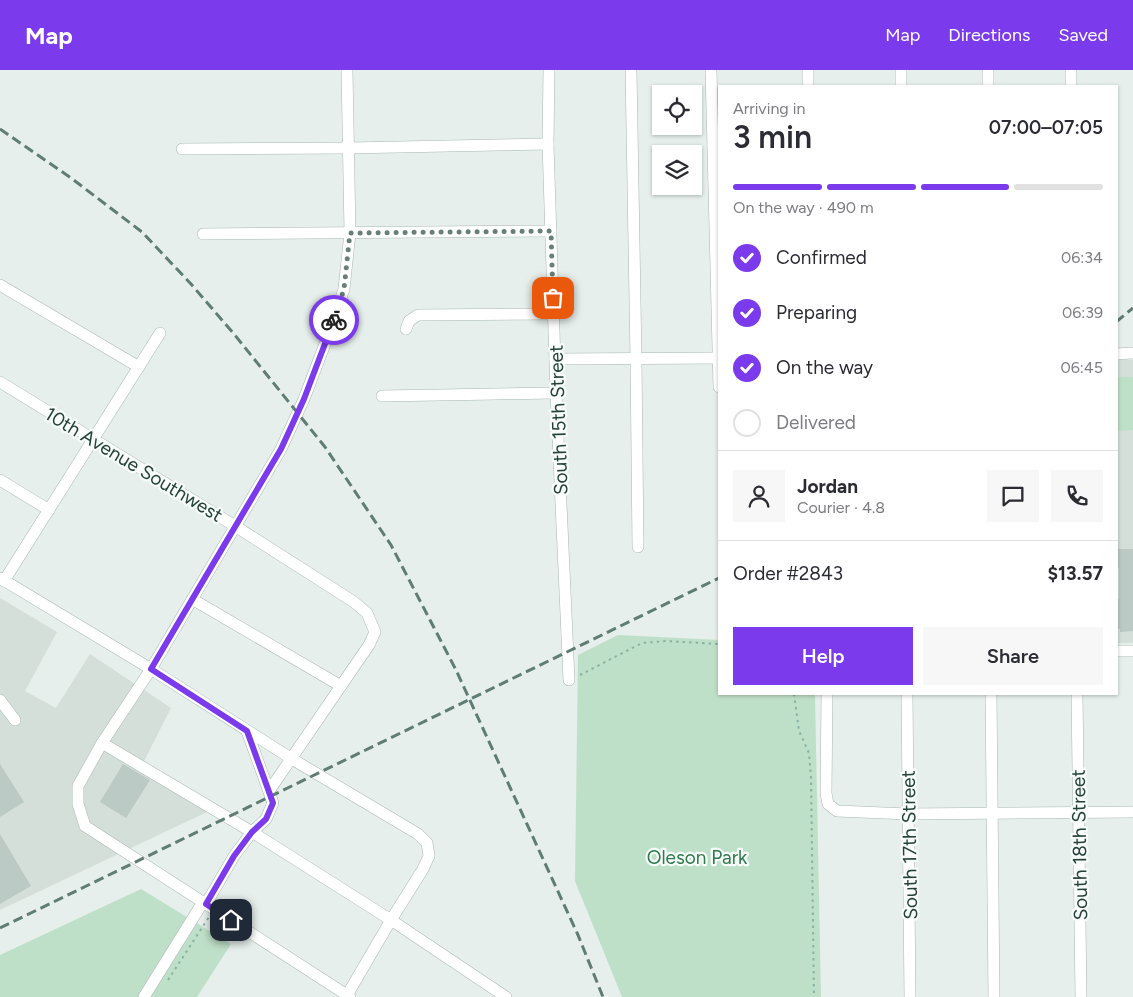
<!DOCTYPE html>
<html lang="en">
<head>
<meta charset="utf-8">
<style>
	:root { --surface:#fff; --page:#f7f7f7; --text:#2b2b33; --muted:#7c7c81; --line:#e1e1e2; --accent:#7c3aed }
	body { margin:0; font-family:Figtree,sans-serif; background:var(--page); color:var(--text); height:100vh; display:flex; flex-direction:column; font-size:19px; white-space:nowrap }
	* { box-sizing:border-box; margin:0 }
	p { font-size:16px; color:var(--muted) }
	.icon { flex:none; width:28px; height:28px; fill:none; stroke:currentColor; stroke-width:2; stroke-linecap:round; stroke-linejoin:round }
	.map { position:relative; flex:1; overflow:hidden }
	.sheet { position:absolute; left:718px; top:15px; width:400px; height:610px; display:flex; flex-direction:column; background:var(--surface); border-radius:0px; box-shadow:0 1px 4px #0004 }
	.sheet>* { flex:none }
	.tools { position:absolute; left:652px; top:15px; display:grid; gap:10px }
	.tools a { display:grid; place-items:center; width:50px; height:50px; border-radius:0px; background:var(--surface); box-shadow:0 1px 4px #0004; font-size:25px }
	.pin { position:absolute; display:grid; place-items:center; width:42px; height:42px; color:#fff; margin:-21px; border-radius:10px; box-shadow:0 2px 8px #0006 }
	.courier { position:absolute; display:grid; place-items:center; width:50px; height:50px; margin:-25px; border:4px solid #7c3aed; border-radius:50%; background:#fff; color:#222; box-shadow:0 1px 6px #0007 }
	.overview em { font-style:normal; font-weight:600 }
	.overview div { display:flex; flex-direction:column-reverse }
	.overview { display:flex; align-items:center; justify-content:space-between; height:85px; padding:0 15px }
	h1 { font-size:32px; font-weight:600; line-height:38px }
	.bar { display:grid; grid-template-columns:repeat(4,1fr); gap:8px 5px; align-content:center; height:60px; padding:0 15px }
	.bar i { height:6px; border-radius:4px; background:var(--line) }
	.bar .active { background:var(--accent) }
	.bar p { grid-column:span 4 }
	.line { display:flex; align-items:center; gap:12px; padding:0 15px; border-top:1px solid var(--line) }
	.line div { flex:1 }
	.round { display:grid; place-items:center; flex:none; width:52px; height:52px; border-radius:0px; background:var(--page) }
	ol { padding:0 15px; list-style:none }
	li { display:flex; align-items:center; gap:15px; height:55px }
	li p { margin-inline-start:auto }
	li .icon { padding:5px; border-radius:50%; background:var(--accent); color:#fff; stroke-width:4 }
	li:last-child { color:var(--muted) }
	li i { width:28px; height:28px; border:2px solid var(--line); border-radius:50% }
	.action { display:flex; gap:10px; margin-top:auto; padding:10px 15px }
	.action a { flex:1; height:58px; border-radius:0px; background:var(--accent); color:#fff; font-size:20px; font-weight:600; line-height:58px; text-align:center }
	.action a+a { background:var(--page); color:var(--text) }
	header { display:flex; align-items:center; gap:30px; box-sizing:border-box; height:70px; padding:0 25px; background:var(--accent); color:#fff }
	header strong { font-size:24px }
	nav { display:flex; gap:28px; margin-inline-start:auto; font-size:18px }
	.map>svg:first-child { display:block }
	.built { fill:#d4dfda }
	.green { fill:#bfe0c8 }
	.building { fill:#bbcac4 }
	.lines { fill:none; stroke-linecap:round; stroke-linejoin:round }
	.minor-casing { stroke:#a8b8b2; stroke-width:12 }
	.path { stroke:#86b3a5; stroke-width:2; stroke-dasharray:2.5 4; stroke-linecap:butt }
	.minor { stroke:#fff; stroke-width:11 }
	.rail { stroke:#5f7d75; stroke-width:3; stroke-dasharray:10 5; stroke-linecap:butt }
	.done { stroke:#687f78; stroke-width:5; stroke-dasharray:0 9 }
	.route { stroke:#7c3aed; stroke-width:6 }
	.labels { text-anchor:middle; stroke-width:4.5; stroke-linejoin:round; paint-order:stroke }
	.street-label { font-size:19px; fill:#24423a; stroke:#f7fbf9 }
	.park-label { font-size:19px; fill:#2d7a4b; stroke:#f7fbf9 }
</style>
</head>
<body>
<header>
<strong>Map</strong>
<nav><a>Map</a><a>Directions</a><a>Saved</a></nav>
</header>
<div class="map">
<svg width="1133" height="927" viewBox="0 0 1133 927">
	<rect width="100%" height="100%" fill="#e6efeb"/>
	<g class="built">
		<rect x="1116" y="290" width="17" height="283"/>
		<path d="M0,528l57,34 -32,59 31,17 34,-54 81,54 -31,61 67,43 -207,98z"/>
	</g>
	<g class="green">
		<path d="M1116,307h17v53l-17,1z"/>
		<path d="M618,565l101,5v54h96l6,303h-199l-47,-116 3,-226z"/>
		<path d="M141,819l90,55 -34,53h-197v-42z"/>
	</g>
	<g class="building">
		<path d="M1118,479h15v82l-13,1v-3h-4v-30h3v-31l-3,-3v-11z"/>
		<path d="M0,694l24,38 -24,15z"/>
		<path d="M123,694l27,16 -24,38 -26,-16z"/>
		<path d="M0,764l31,52 -31,18z"/>
	</g>
	<g class="lines">
		<defs>
			<g id="minor">
				<path d="M347,0l3,163 -6,56 -11,34 -29,76 -23,50 -130,220 -49,74 -24,43v18l7,22 265,171"/>
				<path d="M549,0l-1,74 8,249 13,287"/>
				<path d="M631,0l5,289 2,188"/>
				<path d="M711,0l8,317"/>
				<path d="M808,0v16"/>
				<path d="M901,0v16"/>
				<path d="M988,0v16"/>
				<path d="M1071,0v16"/>
				<path d="M182,79l167,-1 199,-4"/>
				<path d="M203,164l348,-3"/>
				<path d="M0,215l139,82"/>
				<path d="M406,259l3,-8 9,-6 135,-1"/>
				<path d="M1116,284l17,-1"/>
				<path d="M555,289l164,-1"/>
				<path d="M0,312l235,144 119,76 13,11 8,19 -6,13 -100,146"/>
				<path d="M382,326l174,-3"/>
				<path d="M0,410l49,30"/>
				<path d="M0,508l151,91 141,90 126,75 9,9 2,13 -6,13 -32,51 -45,77"/>
				<path d="M4,511l156,-248"/>
				<path d="M192,529l149,87"/>
				<path d="M1116,581h17"/>
				<path d="M827,624l-1,99 2,11 9,7 71,3 225,-2"/>
				<path d="M907,624l3,303"/>
				<path d="M991,624l3,303"/>
				<path d="M1077,624l4,303"/>
				<path d="M0,630l15,20"/>
				<path d="M102,673l150,89 139,88 115,77"/>
				<path d="M206,834l28,-48 18,-24 14,-13 7,-16 -26,-72"/>
				<path d="M144,927l59,-95"/>
			</g>
		</defs>
		<use href="#minor" class="minor-casing"/>
		<g class="path">
			<path d="M580,605l62,-32 25,-2 52,3"/>
			<path d="M794,624l5,37 10,22 2,25 3,219"/>
			<path d="M168,910l41,-63"/>
		</g>
		<use href="#minor" class="minor"/>
		<g class="rail">
			<path d="M0,59l71,49 71,54 49,52 43,50 91,113 66,98 65,125 122,265 25,62"/>
			<path d="M1116,252l17,-14"/>
			<path d="M0,858l719,-350"/>
		</g>
	</g>
	<g class="lines">
		<path class="done" d="M334,250l10,-31 6,-56 201,-2 2,67"/>
		<path class="route" d="M231,850l-25,-16 28,-48 18,-24 14,-13 7,-16 -26,-72 -96,-62 130,-220 23,-50 30,-79"/>
	</g>
	<g class="labels">
		<g class="street-label">
			<text transform="translate(558 350) rotate(-92)" y="7">South 15th Street</text>
			<text transform="translate(134 394) rotate(31)" y="7">10th Avenue Southwest</text>
			<text transform="translate(909 775) rotate(-91)" y="7">South 17th Street</text>
			<text transform="translate(1079 775) rotate(-91)" y="7">South 18th Street</text>
		</g>
		<g class="park-label">
			<text x="697" y="794">Oleson Park</text>
		</g>
	</g>
</svg>
<div class="tools">
<a><svg class="icon" aria-label="locate" viewBox="0 0 24 24"><circle cx="12" cy="12" r="6"/><path d="M12 2v4M12 18v4M2 12h4M18 12h4"/></svg></a>
<a><svg class="icon" aria-label="layers" viewBox="0 0 24 24"><path d="M12 4l9 5-9 5-9-5zM3 14l9 5 9-5"/></svg></a>
</div>
<div class="pin" style="left:553px;top:228px;background:#ea580c"><svg class="icon" aria-label="bag" viewBox="0 0 24 24"><path d="M5 8h14l-1 12H6zM9 8a3 3 0 0 1 6 0"/></svg></div>
<div class="pin" style="left:231px;top:850px;background:#1f2937"><svg class="icon" aria-label="home" viewBox="0 0 24 24"><path d="M3 11l9-7 9 7M6 9v11h12V9"/></svg></div>
<div class="courier" style="left:334px;top:250px"><svg class="icon" aria-label="bike" viewBox="0 0 24 24"><circle cx="6" cy="16" r="4"/><circle cx="18" cy="16" r="4"/><path d="M6 16l4-8h5l3 8M10 8l3 8H6M13 5h3"/></svg></div>
<section class="sheet">
<div class="overview"><div><h1>3 min</h1><p>Arriving in</p></div><em>07:00–07:05</em></div>
<div class="bar"><i class="active"></i><i class="active"></i><i class="active"></i><i></i><p>On the way · 490 m</p></div>
<ol>
<li><svg class="icon" aria-label="check" viewBox="0 0 24 24"><path d="M5 12l5 5 9-10"/></svg>Confirmed<p>06:34</p></li>
<li><svg class="icon" aria-label="check" viewBox="0 0 24 24"><path d="M5 12l5 5 9-10"/></svg>Preparing<p>06:39</p></li>
<li><svg class="icon" aria-label="check" viewBox="0 0 24 24"><path d="M5 12l5 5 9-10"/></svg>On the way<p>06:45</p></li>
<li><i></i>Delivered</li>
</ol>
<div class="line" style="height:90px"><a class="round"><svg class="icon" aria-label="person" viewBox="0 0 24 24"><circle cx="12" cy="8" r="4"/><path d="M4 21q1-7 8-7t8 7"/></svg></a><div><b>Jordan</b><p>Courier · 4.8</p></div><a class="round"><svg class="icon" aria-label="chat" viewBox="0 0 24 24"><path d="M4 5h16v11H9l-5 4z"/></svg></a><a class="round"><svg class="icon" aria-label="phone" viewBox="0 0 24 24"><path d="M5 4h4l2 5-3 2q2 4 5 5l2-3 5 2v4C11 20 4 13 5 4z"/></svg></a></div>
<div class="line" style="height:65px"><div>Order #2843</div><b>$13.57</b></div>
<div class="action"><a>Help</a><a>Share</a></div>
</section>
</div>
</body>
</html>
